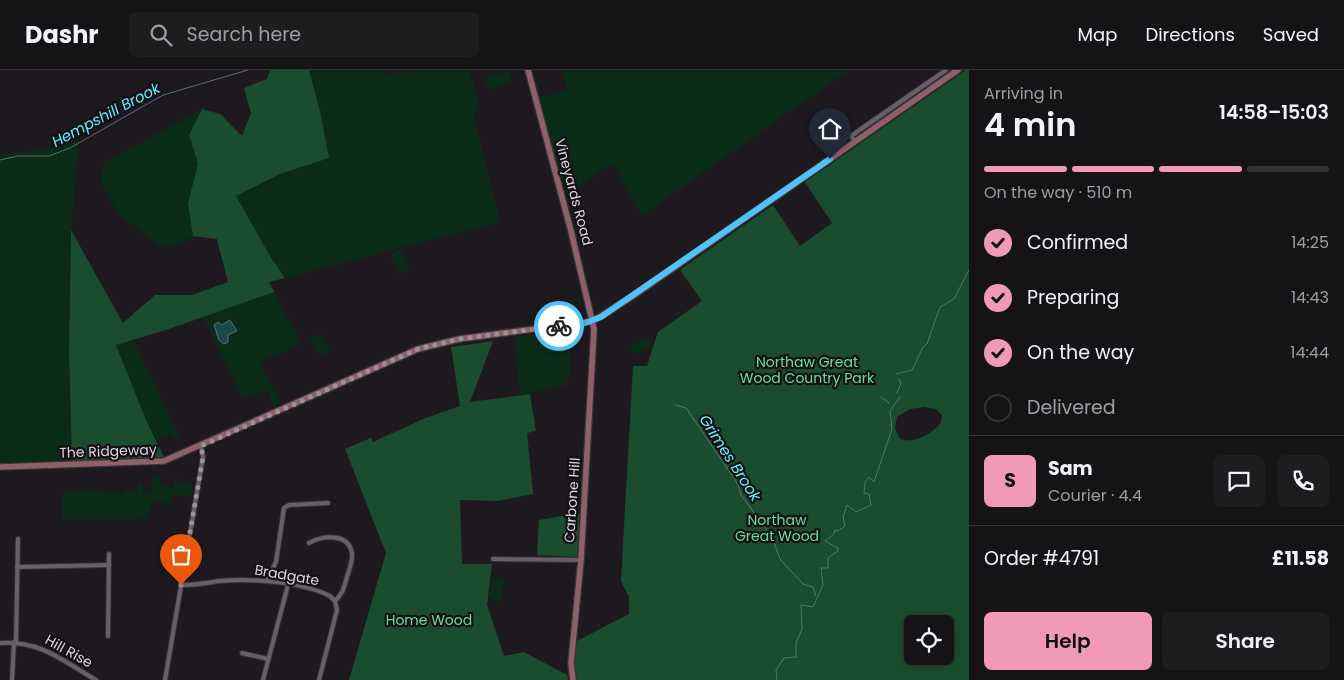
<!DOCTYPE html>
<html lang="en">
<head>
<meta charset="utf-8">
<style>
	:root { --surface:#161317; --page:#1f1c20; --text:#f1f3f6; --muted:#9e9ea1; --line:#353236; --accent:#f09ab6 }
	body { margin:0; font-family:Poppins,sans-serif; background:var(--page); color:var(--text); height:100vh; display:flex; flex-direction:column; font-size:19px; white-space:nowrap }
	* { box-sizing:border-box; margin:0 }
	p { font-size:16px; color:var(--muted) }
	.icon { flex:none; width:28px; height:28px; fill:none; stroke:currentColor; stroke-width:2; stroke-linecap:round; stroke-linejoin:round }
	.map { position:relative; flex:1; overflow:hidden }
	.side { display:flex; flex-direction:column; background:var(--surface); width:375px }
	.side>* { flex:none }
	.fabs { position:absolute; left:904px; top:545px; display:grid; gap:10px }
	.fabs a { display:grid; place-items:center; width:50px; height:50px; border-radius:8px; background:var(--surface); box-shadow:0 2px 12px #0003,0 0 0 1px var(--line); font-size:25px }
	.pin { position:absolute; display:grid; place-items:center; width:42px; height:42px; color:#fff; margin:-51px -21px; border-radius:50% 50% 50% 0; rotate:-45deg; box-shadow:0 0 5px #0007 }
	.pin .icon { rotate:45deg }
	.courier { position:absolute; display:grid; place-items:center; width:50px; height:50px; margin:-25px; border:4px solid #4fc3f7; border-radius:50%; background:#fff; color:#222; box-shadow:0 1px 6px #0007 }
	.head em { font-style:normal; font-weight:600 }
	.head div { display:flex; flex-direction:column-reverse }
	.head { display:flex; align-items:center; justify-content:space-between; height:85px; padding:0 15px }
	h1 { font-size:32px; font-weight:600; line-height:38px }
	.bar { display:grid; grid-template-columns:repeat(4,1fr); gap:8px 5px; align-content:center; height:60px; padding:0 15px }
	.bar i { height:6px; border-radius:4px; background:var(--line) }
	.bar .current { background:var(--accent) }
	.bar p { grid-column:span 4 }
	.line { display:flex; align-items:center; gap:12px; padding:0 15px; border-top:1px solid var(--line) }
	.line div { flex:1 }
	.round { display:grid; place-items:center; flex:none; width:52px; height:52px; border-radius:8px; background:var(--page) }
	ol { padding:0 15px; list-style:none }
	li { display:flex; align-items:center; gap:15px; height:55px }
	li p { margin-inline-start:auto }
	li .icon { padding:5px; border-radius:50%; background:var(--accent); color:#111; stroke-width:4 }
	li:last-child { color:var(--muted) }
	li i { width:28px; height:28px; border:2px solid var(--line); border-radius:50% }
	.cta { display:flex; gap:10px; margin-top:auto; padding:10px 15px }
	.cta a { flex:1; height:58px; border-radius:8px; background:var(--accent); color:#111; font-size:20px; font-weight:600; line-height:58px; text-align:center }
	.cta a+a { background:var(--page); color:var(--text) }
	header { display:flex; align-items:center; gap:30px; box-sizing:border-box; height:70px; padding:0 25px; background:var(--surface); border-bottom:1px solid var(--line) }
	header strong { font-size:24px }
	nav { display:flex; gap:28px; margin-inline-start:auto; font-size:18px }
	.search { width:350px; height:45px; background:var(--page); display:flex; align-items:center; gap:12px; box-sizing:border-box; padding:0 18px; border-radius:8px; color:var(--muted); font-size:19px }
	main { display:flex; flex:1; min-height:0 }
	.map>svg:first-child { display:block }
	.green { fill:#0b2b19 }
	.forest { fill:#1a4d2f; fill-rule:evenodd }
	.water { fill:#1a484b; stroke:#547376 }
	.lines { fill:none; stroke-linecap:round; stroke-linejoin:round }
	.stream { stroke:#547376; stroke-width:1 }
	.street-casing { stroke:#363337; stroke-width:6 }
	.secondary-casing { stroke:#363337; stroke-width:8 }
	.street { stroke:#676068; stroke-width:4 }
	.secondary { stroke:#90606a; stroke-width:5.5 }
	.done { stroke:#989499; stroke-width:5; stroke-dasharray:0 9 }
	.route { stroke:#4fc3f7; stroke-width:6 }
	.labels { text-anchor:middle; stroke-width:4.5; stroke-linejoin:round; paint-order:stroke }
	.street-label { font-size:14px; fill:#dad6db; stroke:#151016 }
	.park-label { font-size:14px; fill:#64e298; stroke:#151016 }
	.water-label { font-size:15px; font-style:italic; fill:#60f0fb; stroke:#151016 }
</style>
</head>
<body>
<header>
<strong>Dashr</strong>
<div class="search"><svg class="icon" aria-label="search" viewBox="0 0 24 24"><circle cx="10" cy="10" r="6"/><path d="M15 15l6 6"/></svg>Search here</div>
<nav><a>Map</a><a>Directions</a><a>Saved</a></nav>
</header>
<main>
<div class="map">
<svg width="969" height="610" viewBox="0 0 969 610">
	<rect width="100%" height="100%" fill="#1e191f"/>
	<g class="green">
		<path d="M309,0h75l1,4 41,-4h43l10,32 -5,17 26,103 -215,56 -15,-22 -34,-60 44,-22 48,-16 -8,-47z"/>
		<path d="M562,0h287l-208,146 -28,-53 -47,32 -28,-98 29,-6z"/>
		<path d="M949,0h6l-96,67h-4z"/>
		<path d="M509,1l3,11 -24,7 -3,-12z"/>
		<path d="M202,39l-13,26 9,28 -10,41 5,32 -21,11 -13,-2 -40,-31 -18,-31 3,-20z"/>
		<path d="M79,69l-8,91 -2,123 3,108 -72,2v-308l65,-9z"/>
		<path d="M400,179l10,19 -10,6 -10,-19z"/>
		<path d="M274,222l28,51 -43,20 23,42 -8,3 -6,-18 -25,9 -40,-82z"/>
		<path d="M560,261l1,14 9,3v30h-3v7l-47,10 -6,-57z"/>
		<path d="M320,263l10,17 -10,6 -10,-17z"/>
		<path d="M648,268l4,9 -18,7 -4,-9z"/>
		<path d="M133,269l46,97 -5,3 -2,-6 -9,6 -2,-2 -4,3 -11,-20 -30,-76z"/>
		<path d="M177,402v12l16,-1 -2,14 -18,-3 -2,10 -18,-3 -7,18 -84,1 1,-32 1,4 33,-2 4,2h18l1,4h3v-5h12v5h2l1,-12h5v9h8l2,-17h4v-2l4,2 -1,7 13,5z"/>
		<path d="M492,507l12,2 -3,22 -12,-2z"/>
	</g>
	<g class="forest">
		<path d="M270,0h39l11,41 9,47 -49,16 -44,22 34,60 15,22 -16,4 5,10 -105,37 -53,16 30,75 18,37 -92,4 -3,-108 2,-123 52,93 32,-28h37l36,-13 -11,-43 -24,-3 -5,-32 10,-41 -9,-28 13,-26 18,5 22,22 9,-23 -7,-25 23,-9z"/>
		<path d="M966,0h3v610h-392l-3,-12 1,-26 54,-28v-17l-8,-16 12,-215h14l11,-34 44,-31 -22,-31 93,-65 27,41 32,-23 -27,-41zM924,337l12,2 6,6 -1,8c-11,12 -26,21 -41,16l-5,-11 2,-11 13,-8zM912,554h33v32h-33z"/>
		<path d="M493,271l-23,61 60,-8 6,37 -9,2 6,61 -35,7 -38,-1 2,64h30l-5,41 17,51 20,-4 43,23 1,5h-219l37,-127 -41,-104 26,-11 2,4 50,-23 37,-13 -9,-59z"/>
		<path d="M580,443l-3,44 -40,-2 2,-35z"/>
	</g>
	<path class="water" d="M230,250l7,11 -9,4v7l-4,2 -5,-4 -5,-15 4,-3 4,3z"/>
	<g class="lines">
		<g class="stream">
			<path d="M0,90l18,-4h31l21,-8 93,-53 85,-25"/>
			<path d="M896,304l16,-4 11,-23 4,-3 13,-37 14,-8 15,-29"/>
			<path d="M897,323l4,-10 -2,-4"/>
			<path d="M881,327l8,6"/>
			<path d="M676,335l10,3 52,76 3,11 31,42 8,22 23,25 10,3 3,9"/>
			<path d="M777,610l-1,-10 8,-12 12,-1v-14l6,-14 -1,-24 12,2 10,-22 -2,-17h7v-10l10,-7v-3l-13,-7 9,-7 1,-4 3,1 7,-5 -2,-9 4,-12 9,7 15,-7 -2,-11 -5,-1 1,-11 4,-5 5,5 18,-53 -2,-18 10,-14"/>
		</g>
		<defs>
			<g id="street">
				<path d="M855,71l-4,-5 95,-66"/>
				<path d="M309,473c13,-7 39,-11 43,10 1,8 -3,17 -5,24 -3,10 -4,17 -12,24"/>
				<path d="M493,489l88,1"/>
				<path d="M17,497l92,-2"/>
				<path d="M267,510l9,-18 8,-54 5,-3 39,-2"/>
				<path d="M181,515c16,0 24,-2 39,-4 30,-3 83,1 110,15l5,5 2,9 -18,70"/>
				<path d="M108,566l1,-82"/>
				<path d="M16,572l2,-103"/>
				<path d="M0,573c40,-3 63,18 96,37"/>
				<path d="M242,583l26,6"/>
				<path d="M12,610l2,-38"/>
				<path d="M165,610l38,-223 -2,-11"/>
				<path d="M263,610l25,-95"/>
			</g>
			<g id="secondary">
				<path d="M528,0l43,161 23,98 -13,231 -10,103 2,17"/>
				<path d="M0,397l164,-6 254,-112 41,-10 134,-18 40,-25 325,-226"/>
			</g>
		</defs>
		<use href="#street" class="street-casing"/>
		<use href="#secondary" class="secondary-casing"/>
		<use href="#street" class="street"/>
		<use href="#secondary" class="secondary"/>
	</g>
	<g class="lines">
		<path class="done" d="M181,515l22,-128 -2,-11 217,-97 41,-10 100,-13"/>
		<path class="route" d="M559,256l26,-3 16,-6 229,-158"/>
	</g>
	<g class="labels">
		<g class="street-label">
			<text transform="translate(574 122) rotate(75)" y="5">Vineyards Road</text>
			<text transform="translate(108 381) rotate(-2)" y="5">The Ridgeway</text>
			<text transform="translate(572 430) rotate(-86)" y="5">Carbone Hill</text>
			<text transform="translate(287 505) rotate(10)" y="5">Bradgate</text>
			<text transform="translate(69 581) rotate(29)" y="5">Hill Rise</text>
		</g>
		<g class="park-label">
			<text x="807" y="297">Northaw Great<tspan x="807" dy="16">Wood Country Park</tspan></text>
			<text x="777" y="455">Northaw<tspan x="777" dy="16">Great Wood</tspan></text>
			<text x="429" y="555">Home Wood</text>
		</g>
		<g class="water-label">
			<text transform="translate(106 45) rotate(-28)" y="5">Hempshill Brook</text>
			<text transform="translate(730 388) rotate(57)" y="5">Grimes Brook</text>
		</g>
	</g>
</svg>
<div class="fabs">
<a><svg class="icon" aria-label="locate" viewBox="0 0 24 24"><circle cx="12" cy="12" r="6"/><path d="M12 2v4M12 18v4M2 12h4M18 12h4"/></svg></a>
</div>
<div class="pin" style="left:181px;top:515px;background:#ea580c"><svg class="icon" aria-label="bag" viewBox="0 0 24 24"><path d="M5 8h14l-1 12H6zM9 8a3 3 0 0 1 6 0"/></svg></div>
<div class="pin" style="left:830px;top:89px;background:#1f2937"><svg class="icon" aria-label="home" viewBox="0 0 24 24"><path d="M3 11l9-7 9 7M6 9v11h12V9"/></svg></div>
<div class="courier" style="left:559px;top:256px"><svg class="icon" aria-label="bike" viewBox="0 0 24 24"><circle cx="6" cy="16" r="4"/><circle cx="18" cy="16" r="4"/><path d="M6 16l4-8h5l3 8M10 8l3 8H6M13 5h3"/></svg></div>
</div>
<section class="side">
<div class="head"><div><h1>4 min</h1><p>Arriving in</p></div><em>14:58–15:03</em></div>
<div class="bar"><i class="current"></i><i class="current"></i><i class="current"></i><i></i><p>On the way · 510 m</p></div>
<ol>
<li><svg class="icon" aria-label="check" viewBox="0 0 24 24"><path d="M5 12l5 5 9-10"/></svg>Confirmed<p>14:25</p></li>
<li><svg class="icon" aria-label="check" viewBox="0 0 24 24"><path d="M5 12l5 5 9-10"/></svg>Preparing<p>14:43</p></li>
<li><svg class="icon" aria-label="check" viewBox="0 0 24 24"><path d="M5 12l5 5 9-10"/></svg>On the way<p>14:44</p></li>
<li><i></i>Delivered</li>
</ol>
<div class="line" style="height:90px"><b class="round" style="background:var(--accent);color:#111">S</b><div><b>Sam</b><p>Courier · 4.4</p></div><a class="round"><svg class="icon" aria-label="chat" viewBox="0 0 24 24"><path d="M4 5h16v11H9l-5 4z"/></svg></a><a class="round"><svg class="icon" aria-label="phone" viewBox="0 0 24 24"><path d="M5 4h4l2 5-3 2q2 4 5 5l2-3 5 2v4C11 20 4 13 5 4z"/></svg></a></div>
<div class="line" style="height:65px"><div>Order #4791</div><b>£11.58</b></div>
<div class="cta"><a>Help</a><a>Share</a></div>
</section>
</main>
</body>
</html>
